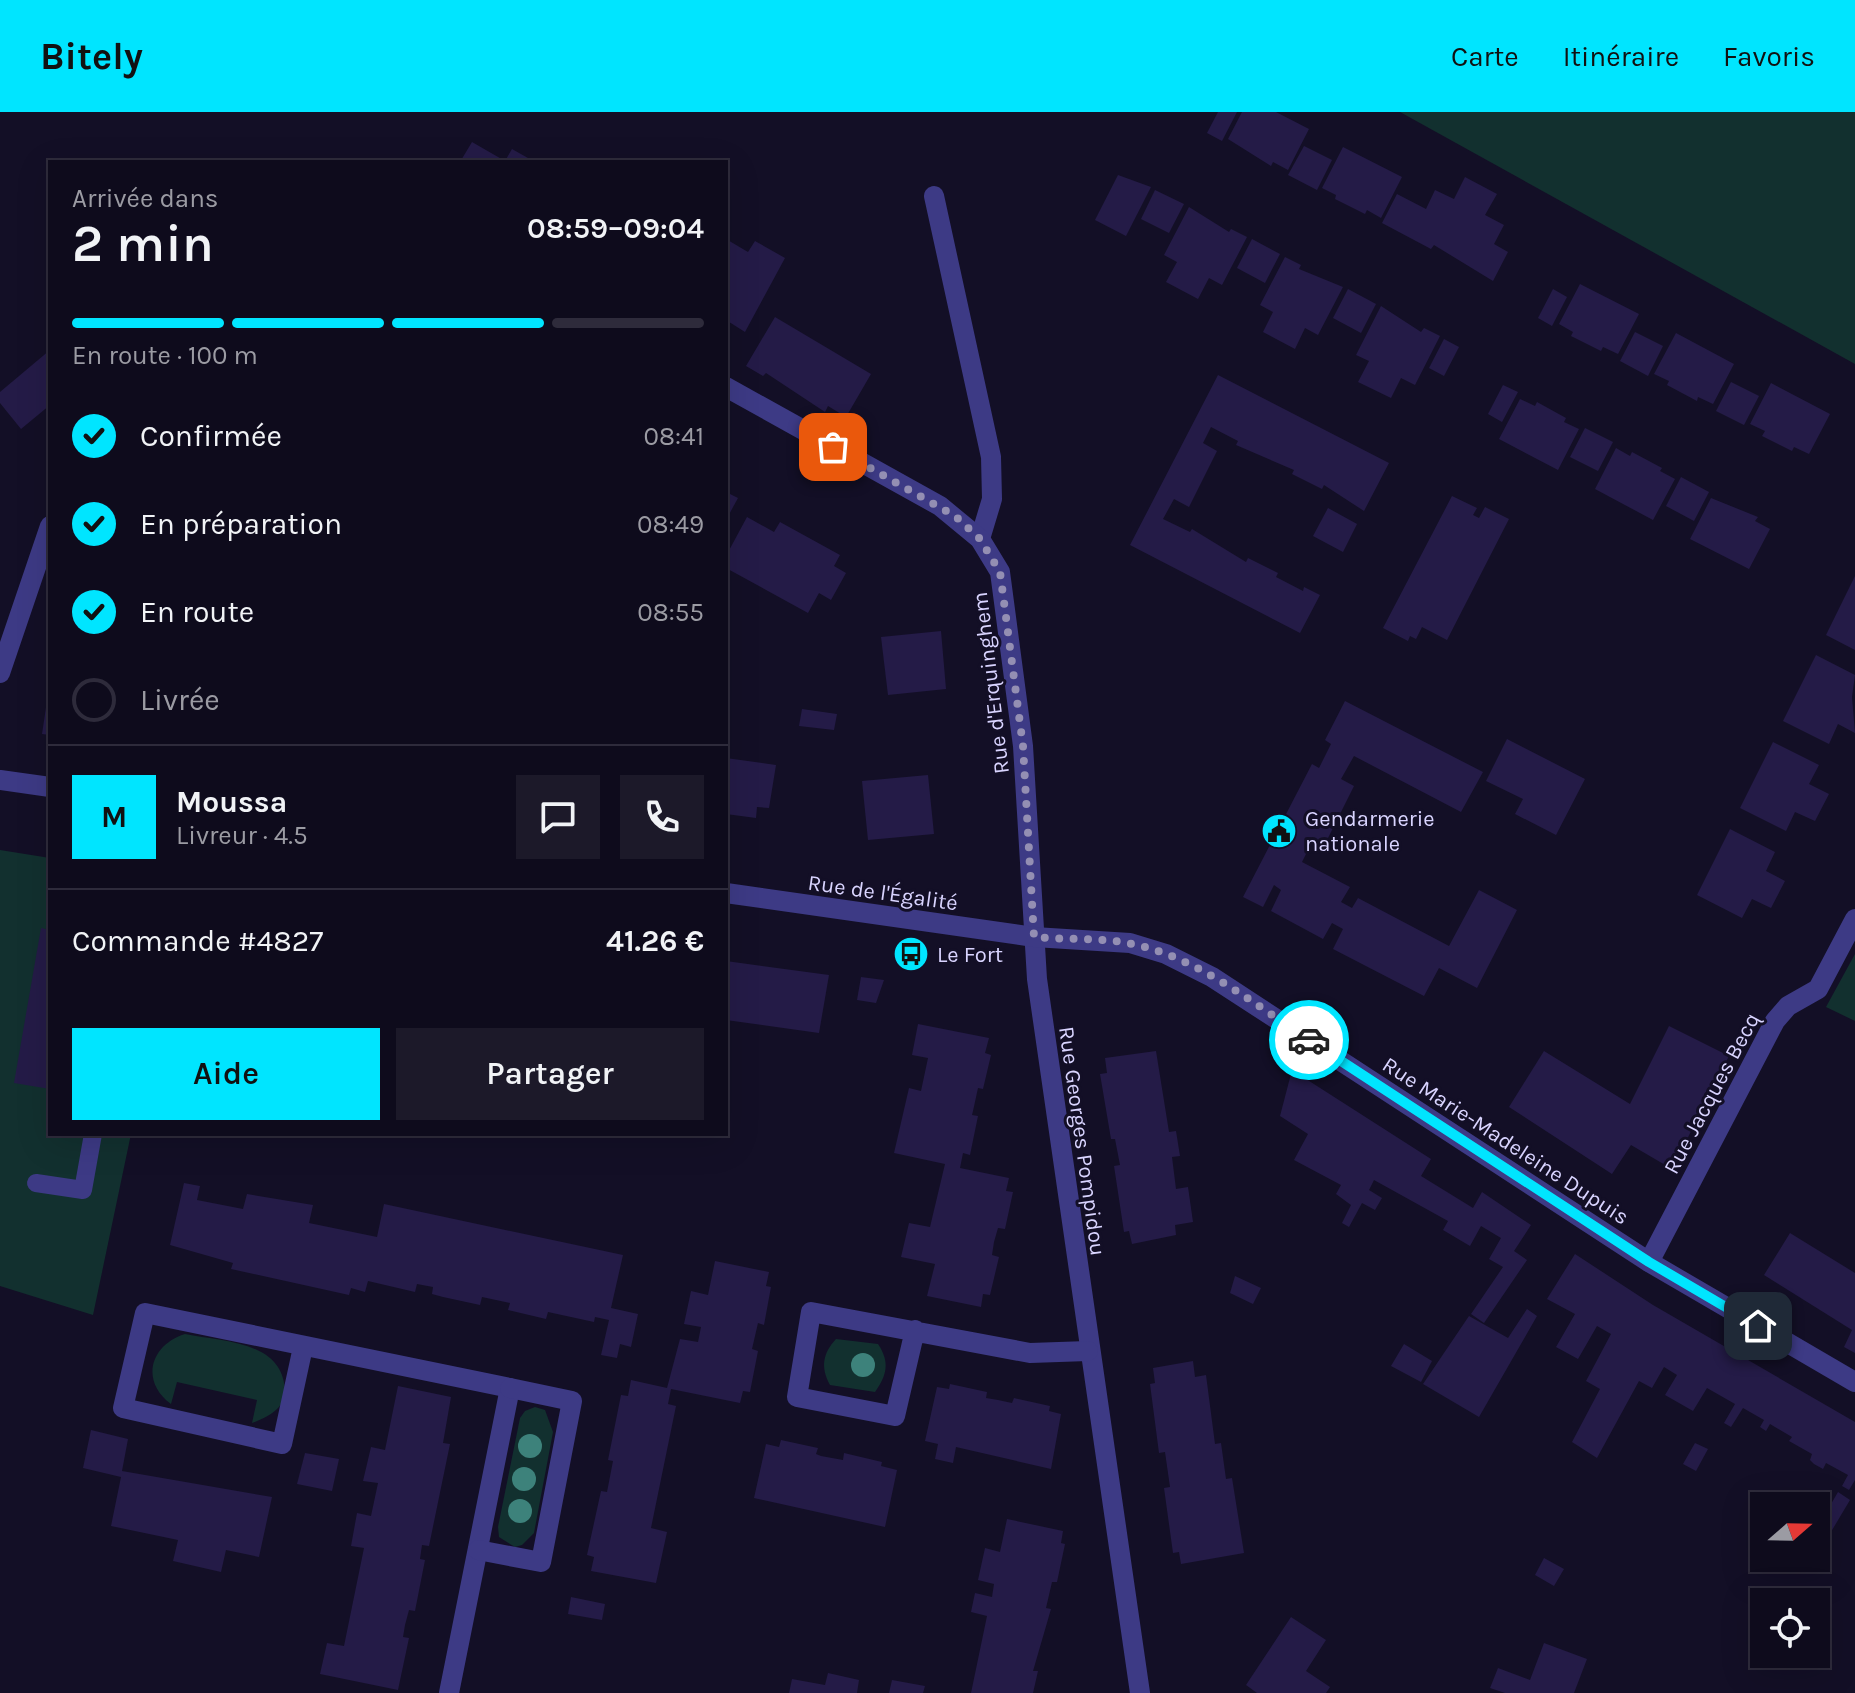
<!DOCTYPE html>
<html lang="fr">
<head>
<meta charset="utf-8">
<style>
	:root { --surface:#0e0b1c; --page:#1c1929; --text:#f1f3f6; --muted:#9b9ba3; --line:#2e2b3b; --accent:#00e5ff }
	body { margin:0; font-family:Karla,sans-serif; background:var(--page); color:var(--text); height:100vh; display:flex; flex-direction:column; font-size:30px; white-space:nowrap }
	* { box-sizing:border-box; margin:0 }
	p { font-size:26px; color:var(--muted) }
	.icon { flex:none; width:44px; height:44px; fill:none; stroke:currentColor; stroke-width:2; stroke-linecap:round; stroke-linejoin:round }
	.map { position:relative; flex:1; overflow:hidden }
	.drawer { position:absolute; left:48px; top:48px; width:680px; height:976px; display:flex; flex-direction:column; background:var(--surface); border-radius:0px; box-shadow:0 8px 32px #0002,0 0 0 2px var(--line) }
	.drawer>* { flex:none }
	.needle { width:52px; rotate:70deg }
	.buttons { position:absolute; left:1750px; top:1380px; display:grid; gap:16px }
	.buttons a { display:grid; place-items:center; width:80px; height:80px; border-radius:0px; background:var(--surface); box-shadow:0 8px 32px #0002,0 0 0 2px var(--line); font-size:40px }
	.pin { position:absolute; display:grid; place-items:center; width:68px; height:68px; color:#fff; margin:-34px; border-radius:16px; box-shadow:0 4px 12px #0006 }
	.courier { position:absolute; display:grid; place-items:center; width:80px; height:80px; margin:-40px; border:6px solid #00e5ff; border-radius:50%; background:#fff; color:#222; box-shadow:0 2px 10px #0007 }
	.overview em { font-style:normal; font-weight:600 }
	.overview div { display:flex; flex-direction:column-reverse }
	.overview { display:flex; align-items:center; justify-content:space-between; height:136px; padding:0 24px }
	h1 { font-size:52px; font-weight:600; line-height:60px }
	.bar { display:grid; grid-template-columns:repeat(4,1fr); gap:12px 8px; align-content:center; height:96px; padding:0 24px }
	.bar i { height:10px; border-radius:6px; background:var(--line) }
	.bar .on { background:var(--accent) }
	.bar p { grid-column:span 4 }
	.line { display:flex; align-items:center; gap:20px; padding:0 24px; border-top:2px solid var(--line) }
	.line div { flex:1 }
	.round { display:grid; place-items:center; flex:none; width:84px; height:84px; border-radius:0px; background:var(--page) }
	ol { padding:0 24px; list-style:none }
	li { display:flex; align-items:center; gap:24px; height:88px }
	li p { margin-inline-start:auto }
	li .icon { padding:8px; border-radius:50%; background:var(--accent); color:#111; stroke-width:4 }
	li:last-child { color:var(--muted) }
	li i { width:44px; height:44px; border:4px solid var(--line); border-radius:50% }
	.button { display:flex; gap:16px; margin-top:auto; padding:16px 24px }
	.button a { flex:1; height:92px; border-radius:0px; background:var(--accent); color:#111; font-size:32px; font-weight:600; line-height:92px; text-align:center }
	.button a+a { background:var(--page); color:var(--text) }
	header { display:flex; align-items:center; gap:48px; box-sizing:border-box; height:112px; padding:0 40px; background:var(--accent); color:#111 }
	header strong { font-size:38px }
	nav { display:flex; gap:44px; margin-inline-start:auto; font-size:28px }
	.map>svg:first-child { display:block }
	.green { fill:#12302f }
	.building { fill:#241b47 }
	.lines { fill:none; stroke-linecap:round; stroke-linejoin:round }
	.lane { stroke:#3d3a85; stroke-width:18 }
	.street { stroke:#3d3a85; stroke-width:20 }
	.tree { fill:#3d827b }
	.done { stroke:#948fb3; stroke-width:8; stroke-dasharray:0 14.4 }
	.route { stroke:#00e5ff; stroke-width:10 }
	.labels { text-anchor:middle; stroke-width:6; stroke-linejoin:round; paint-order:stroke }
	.street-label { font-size:22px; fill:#d9d4ff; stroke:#130f26 }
	.poi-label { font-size:22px; fill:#d9d4ff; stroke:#130f26; text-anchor:start }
</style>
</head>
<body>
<header>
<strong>Bitely</strong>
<nav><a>Carte</a><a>Itinéraire</a><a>Favoris</a></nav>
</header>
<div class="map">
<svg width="1855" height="1581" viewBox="0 0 1855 1581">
	<rect width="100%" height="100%" fill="#130f26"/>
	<g class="green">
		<path d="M1400,0h455v252z"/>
		<path d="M0,738l50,8v276h81l-38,181 -93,-29z"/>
		<path d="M1855,842v67l-29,-14z"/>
		<path d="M185,1222c37,8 97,6 100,56 1,18 -18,28 -33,33l5,-23 -80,-18 -6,22c-31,-23 -21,-59 14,-70z"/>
		<path d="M836,1227l42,5c12,18 9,31 -3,48l-45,-7c-10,-18 -7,-32 6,-46z"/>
		<path d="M535,1295l10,3 8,22 -19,101 -12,12 -7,2 -16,-10 -1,-10 22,-109 5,-7z"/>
	</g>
	<g class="building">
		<path d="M1218,0h19l-15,29 -15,-8z"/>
		<path d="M1242,0h34l33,17 -21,41 -15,-8 -2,4 -43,-27z"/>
		<path d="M472,30l33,19 7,-12 23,13h-75z"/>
		<path d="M1304,34l28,14 -15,30 -29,-15z"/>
		<path d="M1343,35l59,30 -21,41 -14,-8 -2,4 -30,-15 1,-4 -14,-7z"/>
		<path d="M1118,63l33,12 -25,49 -31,-16z"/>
		<path d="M1465,65l32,17 -12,21 19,10 -10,19 14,8 -15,29 -59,-36 -3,4 -49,-26 15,-29 29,15 9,-19 19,9z"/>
		<path d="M1155,78l29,14 -15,29 -28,-14z"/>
		<path d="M1189,95l40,25 2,-3 16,8 -25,48 -13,-7 -11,21 -32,-17 11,-20 -13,-7z"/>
		<path d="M726,127l22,13 7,-11 30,17 -40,74 -19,-12z"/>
		<path d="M1252,127l28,15 -15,29 -28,-15z"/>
		<path d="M1285,145l16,8 -2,4 44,18 -25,48 -13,-7 -10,21 -32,-17 10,-20 -13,-7z"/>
		<path d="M1580,172l59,30 -21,40 -15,-7 -2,4 -30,-15 2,-4 -14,-8z"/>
		<path d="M1348,177l28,15 -15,29 -28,-15z"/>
		<path d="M1553,177l14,8 -15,29 -14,-8z"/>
		<path d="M1381,194l40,26 3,-4 16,8 -25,49 -14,-7 -10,20 -33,-16 11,-21 -13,-6z"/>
		<path d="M775,205l96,57 -25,43 -18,-11 -3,6 -59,-39 -3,3 -17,-10z"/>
		<path d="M1635,220l28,14 -15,30 -28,-15z"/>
		<path d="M1676,221l58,31 -21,40 -15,-7 -1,4 -30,-16 2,-4 -15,-7z"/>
		<path d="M1444,227l15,8 -15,29 -15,-8z"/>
		<path d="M50,238v55l-29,24 -21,-26v-11z"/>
		<path d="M1218,263l171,88 -25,48 -40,-26 -2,4 -30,-15 2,-4 -58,-25 2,-4 -27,-14 -8,16 14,8 -28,56 -15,-8 -11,20 27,13 2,-3 54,33 2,-4 30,15 -2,4 27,14 1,-4 16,8 -20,38 -170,-88z"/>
		<path d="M1731,270l28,14 -15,29 -28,-14z"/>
		<path d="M1771,271l59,31 -21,40 -15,-7 -2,4 -30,-15 3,-5 -15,-7z"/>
		<path d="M1503,273l15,7 -16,30 -14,-8z"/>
		<path d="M1520,287l15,7 2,-4 29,16 -2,4 15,7 -21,41 -59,-31z"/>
		<path d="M1585,316l28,14 -15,29 -28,-14z"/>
		<path d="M1616,336l14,8 2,-4 30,16 -2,3 15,8 -22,41 -58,-31z"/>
		<path d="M1681,365l28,15 -15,29 -28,-15z"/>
		<path d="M726,380l12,6 -12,22z"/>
		<path d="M1452,384l25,12 -4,7 6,3 6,-11 24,12 -62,121 -25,-13 -6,12 -6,-3 -2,5 -25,-13z"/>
		<path d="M1711,386l47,19 -3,4 15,8 -21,40 -59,-30z"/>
		<path d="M1328,396l29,16 -14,28 -30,-16z"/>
		<path d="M747,405l27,15 6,-10 60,33 -6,11 12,7 -15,27 -12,-7 -11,20 -82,-45v-12z"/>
		<path d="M1855,464v74l-29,-15z"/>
		<path d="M941,519l5,58 -58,6 -7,-58z"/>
		<path d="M1816,543l39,20 -3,22 3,36 -17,-9 -9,20 -46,-23z"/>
		<path d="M48,582h2v41l-8,-1z"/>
		<path d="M1345,589l138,71 -22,40 -107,-56 -13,23 13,7 -30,60 -11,-6 -11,22 48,25 -9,15 11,6 6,-10 91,48 30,-56 38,20 -40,78 -38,-20 -15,28 -91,-47 10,-20 -11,-6 -9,16 -52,-28 10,-21 -7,-5 -11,22 -20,-10 69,-133 7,4 12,-24 -6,-4z"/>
		<path d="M802,597l35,5 -3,16 -35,-4z"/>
		<path d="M1507,627l78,40 -29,56 -41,-21 8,-15 -37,-18z"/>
		<path d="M1773,630l46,23 -10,19 20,10 -14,27 -20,-9 -9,19 -46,-23z"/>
		<path d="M726,646l50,7 -7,43 -12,-1 -1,11 -30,-4z"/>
		<path d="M928,663l6,59 -66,6 -6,-59z"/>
		<path d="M1730,717l45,23 -9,19 19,10 -14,27 -19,-9 -10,19 -45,-23z"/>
		<path d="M41,816l9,2v159l-36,-6z"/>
		<path d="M726,849l103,14 -10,58 -93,-13z"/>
		<path d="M861,865l23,3 -8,23 -19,-3z"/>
		<path d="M918,912l71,14 -4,15 6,2 -8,34 -5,-1 -5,23 -1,4 6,1 -8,39 -7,-2 -3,15 49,10 -3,13 7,1 -8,37 -7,-1 -4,14 -2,13 7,2 -9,38 -7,-1 -2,13 -54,-11 8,-32 -34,-7 8,-34 21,4 15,-63 -51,-11 15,-65 12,3 7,-33 -16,-3z"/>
		<path d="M1669,914l60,30 -57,113 -41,-24 -19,29 -103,-67 35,-56 86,53z"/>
		<path d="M1156,939l13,81 7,-1 4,25 -8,1 4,32 12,-2 5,35 -18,3 1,10 -44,9 -3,-13 -5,1 -10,-66 6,-1 -5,-26h-4l-11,-65 7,-1 -2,-15z"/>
		<path d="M1292,958l139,89 -10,17 52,32 9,-16 49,33 -17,26 13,9 -43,63 -13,-9 32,-47 -14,-8 12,-21 -20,-12 -11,20 -27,-16 5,-9 -74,-41 -5,10 13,8 -7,12 -13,-7 -13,24 -7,-4 9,-18 -15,-11 5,-9 -47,-25 14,-26 -28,-18z"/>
		<path d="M184,1071l16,3 -3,14 46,9 4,-15 66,11 -4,18 68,14 7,-33 239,51 -12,53 27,6 -7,33 -11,-3 -3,14 -16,-3 8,-35 -14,-3 -1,5 -46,-10 -2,7 -38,-9 2,-7 -28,-6 -2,8 -37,-8 -11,-3 1,-7 -16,-3 -2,8 -47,-11 -3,11 -14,-4 -2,7 -118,-26 2,-6 -63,-18z"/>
		<path d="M1790,1121l65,40v80l-11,-6 8,-17 -88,-55z"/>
		<path d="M1575,1142l78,51 202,117v58l-6,10 -7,-4 6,-11 -22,-12 -3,6 -9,-5 -4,-4 2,-6 -23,-13 3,-4 -22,-13 -4,7 -6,-4 4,-7 -21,-12 -12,19 -7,-4 11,-19 -28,-16 -14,23 -28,-16 12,-20 -13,-8 -12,21 -13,-7 -42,77 -25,-16 28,-53 -14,-8 25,-47 -14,-8 -19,33 -22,-12 19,-33 -28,-15z"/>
		<path d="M715,1149l54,11 -3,14 5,1 -7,38 -6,-2 -6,26 6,2 -8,41 -7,-1 -3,12 -69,-14 -3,15 8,2 -25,122 16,4 -11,51 -65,-12 3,-14 -7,-2 14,-64 6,1 6,-31 -5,-1 13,-65 7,1 3,-16 36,8 13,-49 18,3 3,-15 -17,-3 7,-33 17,4z"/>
		<path d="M1235,1164l26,12 -8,16 -23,-11z"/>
		<path d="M1527,1197l10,7 -58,101 -56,-33 46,-68 39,22z"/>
		<path d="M1404,1232l28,17 -11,21 -30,-16z"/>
		<path d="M1193,1249l2,16 11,-2 9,69 6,-1 5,36 6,-1 12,75 -63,11 -2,-12 -6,1 -9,-65 6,-1 -5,-35 -6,1 -9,-69 5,-1 -2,-15z"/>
		<path d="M950,1272l37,8 -1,6 12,2 14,3 2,-5 36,8 -1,5 12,3 -10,55 -95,-22 -3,16 -18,-4 3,-15 -13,-3 12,-54 12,2z"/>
		<path d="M398,1274l53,11 -8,46 7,1 -21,102 -7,-1 -2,14 5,1 -10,51 -6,-1 -4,15 -2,12 6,1 -11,52 -78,-16 7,-31 17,3 20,-98 -13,-2 6,-33 14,3 7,-33 -15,-2 8,-34 14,3z"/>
		<path d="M91,1318l37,9 -6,32 150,26 -13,60 -33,-7 -5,22 -48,-11 5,-21 -67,-14 10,-49 -38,-9z"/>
		<path d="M781,1328l37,8 -2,6 5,2 22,4 1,-7 38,9 -1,4 16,4 -12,57 -131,-29 12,-54 13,3z"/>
		<path d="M1695,1331l13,6 -12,22 -13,-7z"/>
		<path d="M305,1341l34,6 -7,32 -35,-7z"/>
		<path d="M1838,1380l12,8 -31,52 -3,-2v-20z"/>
		<path d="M1007,1407l56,12 -2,12 4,1 -8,38h-5l-6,26 5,1 -18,62h5l-5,22h-62l16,-77 -16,-4 4,-19 17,4 2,-13 -16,-4 7,-32 15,4z"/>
		<path d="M1544,1446l20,11 -10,17 -19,-11z"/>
		<path d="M571,1485l34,7 -3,16 -34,-6z"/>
		<path d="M1291,1505l35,23 -20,31 24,16 -4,6h-69l-11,-8z"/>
		<path d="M1544,1531l43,16 -13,34h-69l-15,-5 8,-20 32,12z"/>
		<path d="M828,1561l31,7 -2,13h-68l3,-14 33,6z"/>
		<path d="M892,1568l33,6 -2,7h-34z"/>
	</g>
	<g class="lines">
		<path class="lane" d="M36,1071l47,7 10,-56"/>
		<g class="street">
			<path d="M934,84l57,261 1,42 -12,40"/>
			<path d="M726,275l214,119 40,33 20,33 23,174 14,233 103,714"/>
			<path d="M0,561l50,-147"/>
			<path d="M0,668l50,7"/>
			<path d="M726,781l308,44 96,6 36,11 46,23 437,285 206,120"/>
			<path d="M1649,1150l126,-241 13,-15 30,-17 37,-70"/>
			<path d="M915,1218l-20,86 -98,-19 14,-85 219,41 58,-2"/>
			<path d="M303,1235l-21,97 -159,-36 22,-95 365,75 -61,305"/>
			<path d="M478,1438l63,12 31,-161 -62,-13"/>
		</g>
	</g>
	<g class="tree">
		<circle cx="863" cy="1253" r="12"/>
		<circle cx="530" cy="1334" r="12"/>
		<circle cx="524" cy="1367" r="12"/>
		<circle cx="520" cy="1399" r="12"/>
	</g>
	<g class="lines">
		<path class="done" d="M833,335l122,69 25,23 20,33 23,174 11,191c32,3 66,0 98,7 65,13 122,60 177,96"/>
		<path class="route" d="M1309,928l340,222 109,64"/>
	</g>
	<defs>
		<symbol id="civic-disc" viewBox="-11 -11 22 22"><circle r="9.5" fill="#00e5ff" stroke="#130f26"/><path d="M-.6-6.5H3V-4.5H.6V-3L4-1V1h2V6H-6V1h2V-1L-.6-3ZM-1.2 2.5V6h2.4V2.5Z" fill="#111"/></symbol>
		<symbol id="bus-disc" viewBox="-11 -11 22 22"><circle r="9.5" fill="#00e5ff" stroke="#130f26"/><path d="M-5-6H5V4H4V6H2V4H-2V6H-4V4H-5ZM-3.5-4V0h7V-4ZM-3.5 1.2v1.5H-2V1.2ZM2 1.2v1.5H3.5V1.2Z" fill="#111"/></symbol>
	</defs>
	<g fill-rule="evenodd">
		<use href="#civic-disc" x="1259" y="699" width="40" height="40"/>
		<use href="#bus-disc" x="891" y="822" width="40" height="40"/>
	</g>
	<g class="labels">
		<g class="street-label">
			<text transform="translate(990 571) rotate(-97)" y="8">Rue d'Erquinghem</text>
			<text transform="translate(883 780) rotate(8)" y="8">Rue de l'Égalité</text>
			<text transform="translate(1711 981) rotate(-62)" y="8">Rue Jacques Becq</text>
			<text transform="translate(1506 1028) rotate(33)" y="8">Rue Marie-Madeleine Dupuis</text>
			<text transform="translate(1083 1029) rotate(82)" y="8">Rue Georges Pompidou</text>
		</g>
		<g class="poi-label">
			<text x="1305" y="714">Gendarmerie<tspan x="1305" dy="25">nationale</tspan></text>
			<text x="937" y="850">Le Fort</text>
		</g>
	</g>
</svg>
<div class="buttons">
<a><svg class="needle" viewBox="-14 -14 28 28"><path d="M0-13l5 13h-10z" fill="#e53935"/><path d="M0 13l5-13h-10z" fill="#9b9ba3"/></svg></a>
<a><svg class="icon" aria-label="locate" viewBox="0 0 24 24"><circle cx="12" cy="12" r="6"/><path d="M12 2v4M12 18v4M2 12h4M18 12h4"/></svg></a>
</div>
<div class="pin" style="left:833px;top:335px;background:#ea580c"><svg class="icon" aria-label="bag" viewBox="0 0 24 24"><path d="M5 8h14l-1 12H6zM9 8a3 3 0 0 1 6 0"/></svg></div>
<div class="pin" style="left:1758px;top:1214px;background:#1f2937"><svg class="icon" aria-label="home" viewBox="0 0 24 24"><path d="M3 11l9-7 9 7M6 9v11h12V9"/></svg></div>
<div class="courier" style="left:1309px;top:928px"><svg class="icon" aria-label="car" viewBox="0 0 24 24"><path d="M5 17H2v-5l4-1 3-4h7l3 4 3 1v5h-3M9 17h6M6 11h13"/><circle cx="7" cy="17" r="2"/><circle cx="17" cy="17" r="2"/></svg></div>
<section class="drawer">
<div class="overview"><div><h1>2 min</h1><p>Arrivée dans</p></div><em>08:59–09:04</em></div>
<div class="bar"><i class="on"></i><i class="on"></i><i class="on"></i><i></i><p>En route · 100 m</p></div>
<ol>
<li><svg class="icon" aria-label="check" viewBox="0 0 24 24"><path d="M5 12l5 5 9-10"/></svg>Confirmée<p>08:41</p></li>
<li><svg class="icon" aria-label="check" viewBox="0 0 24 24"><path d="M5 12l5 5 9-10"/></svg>En préparation<p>08:49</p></li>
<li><svg class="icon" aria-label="check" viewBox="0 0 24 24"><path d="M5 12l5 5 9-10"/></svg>En route<p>08:55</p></li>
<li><i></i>Livrée</li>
</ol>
<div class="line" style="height:144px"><b class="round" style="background:var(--accent);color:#111">M</b><div><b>Moussa</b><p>Livreur · 4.5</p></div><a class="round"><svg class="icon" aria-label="chat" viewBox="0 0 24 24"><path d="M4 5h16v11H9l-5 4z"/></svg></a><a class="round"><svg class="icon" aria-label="phone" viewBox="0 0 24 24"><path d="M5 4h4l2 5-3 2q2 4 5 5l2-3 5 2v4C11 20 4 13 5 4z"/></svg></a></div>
<div class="line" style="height:104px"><div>Commande #4827</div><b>41.26 €</b></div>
<div class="button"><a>Aide</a><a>Partager</a></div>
</section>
</div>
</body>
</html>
